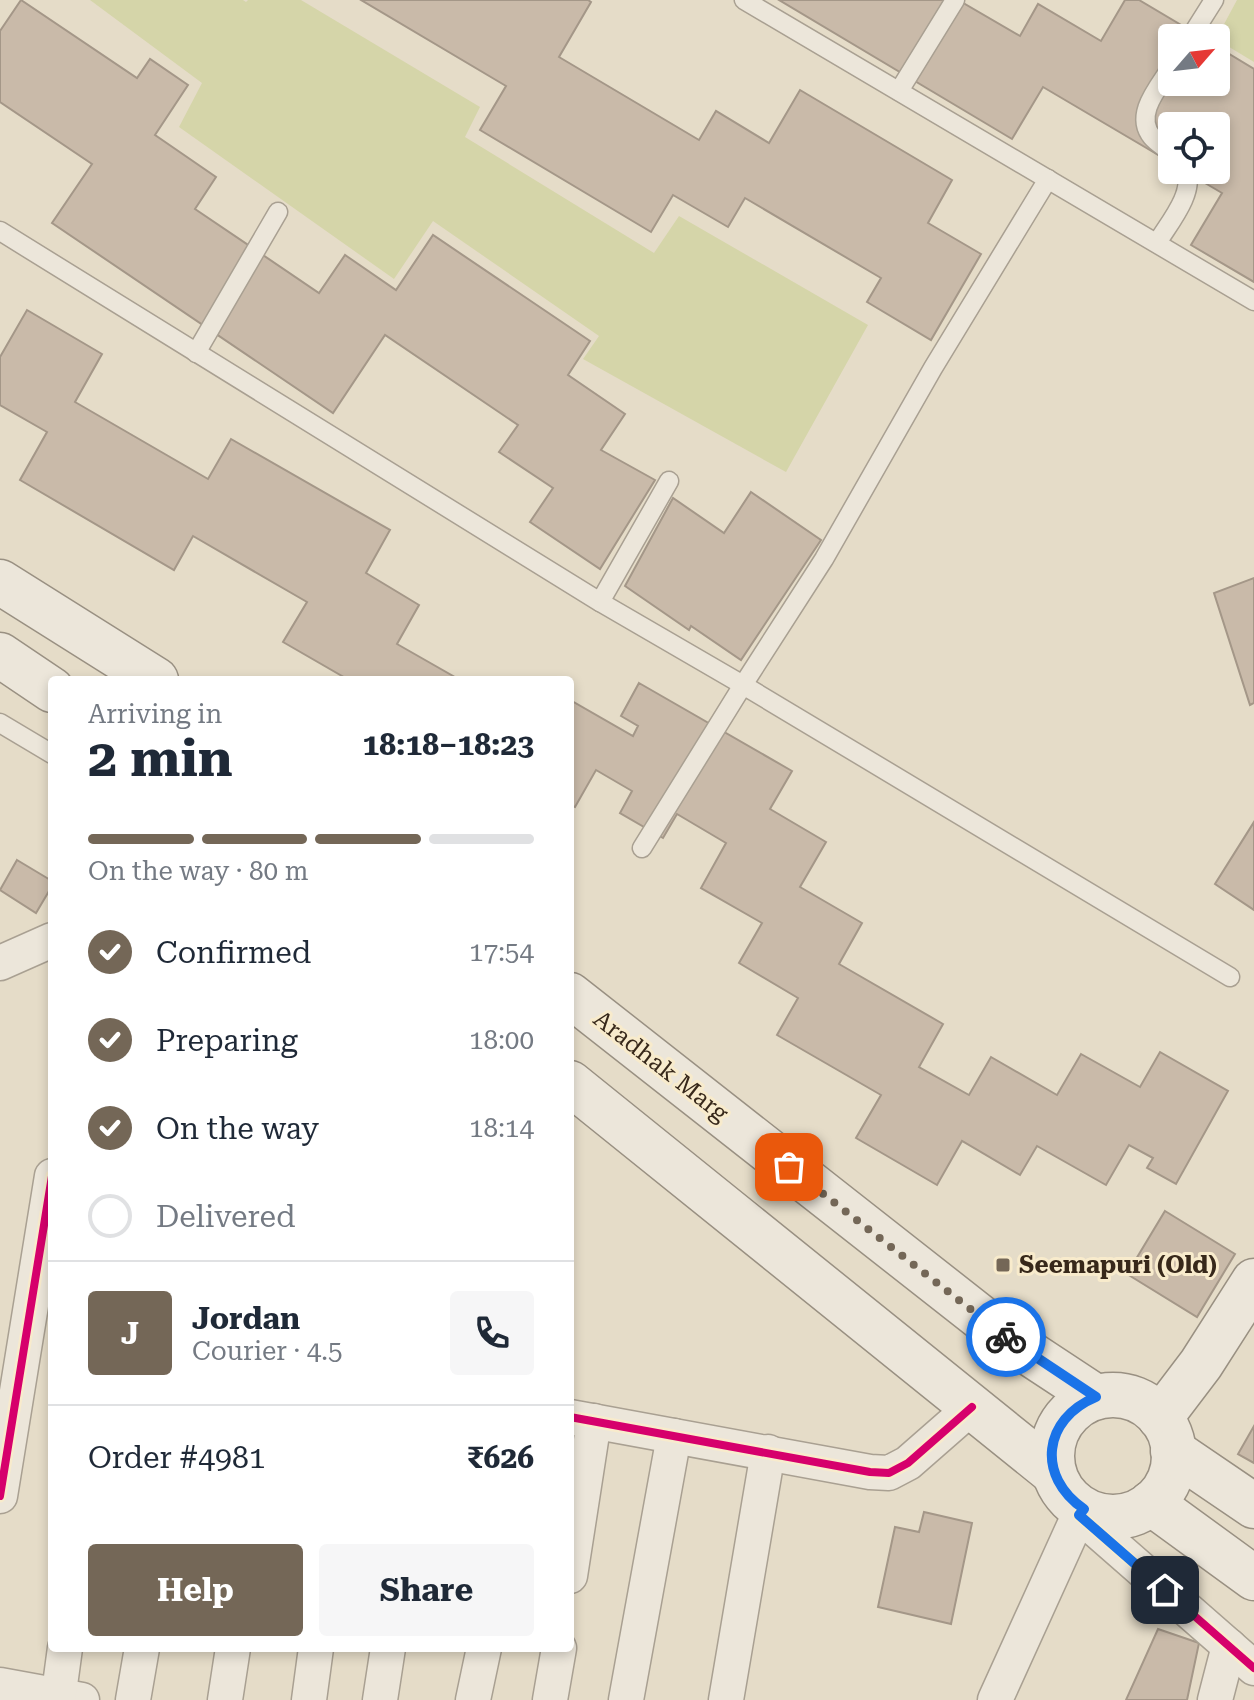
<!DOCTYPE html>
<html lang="en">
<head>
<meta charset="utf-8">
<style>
	:root { --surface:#fff; --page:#f6f6f7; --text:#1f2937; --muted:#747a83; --line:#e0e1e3; --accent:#746757 }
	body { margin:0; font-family:"Roboto Serif",serif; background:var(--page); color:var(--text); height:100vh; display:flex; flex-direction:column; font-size:30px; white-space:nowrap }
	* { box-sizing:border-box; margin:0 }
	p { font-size:26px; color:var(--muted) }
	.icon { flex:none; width:44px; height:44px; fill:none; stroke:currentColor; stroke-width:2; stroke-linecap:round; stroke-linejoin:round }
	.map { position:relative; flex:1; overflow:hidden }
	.details { position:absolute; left:48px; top:676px; width:526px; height:976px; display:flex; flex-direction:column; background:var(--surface); border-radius:8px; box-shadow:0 4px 12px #0003 }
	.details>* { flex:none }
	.needle { width:52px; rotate:62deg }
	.tools { position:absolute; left:1158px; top:24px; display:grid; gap:16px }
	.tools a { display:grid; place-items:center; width:72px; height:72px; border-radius:8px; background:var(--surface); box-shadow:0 4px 12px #0003; font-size:40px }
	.pin { position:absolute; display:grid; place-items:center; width:68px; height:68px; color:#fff; margin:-34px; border-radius:16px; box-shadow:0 4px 12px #0006 }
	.courier { position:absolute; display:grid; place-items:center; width:80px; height:80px; margin:-40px; border:6px solid #1a73e8; border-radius:50%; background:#fff; color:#222; box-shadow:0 2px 10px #0007 }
	.summary em { font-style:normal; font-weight:700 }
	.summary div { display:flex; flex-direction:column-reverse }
	.summary { display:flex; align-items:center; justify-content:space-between; height:136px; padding:0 40px }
	h1 { font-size:52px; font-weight:700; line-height:60px }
	.bar { display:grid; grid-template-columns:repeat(4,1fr); gap:12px 8px; align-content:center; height:96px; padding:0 40px }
	.bar i { height:10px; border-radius:6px; background:var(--line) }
	.bar .active { background:var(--accent) }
	.bar p { grid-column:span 4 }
	.line { display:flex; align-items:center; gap:20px; padding:0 40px; border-top:2px solid var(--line) }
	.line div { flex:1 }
	.round { display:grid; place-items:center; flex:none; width:84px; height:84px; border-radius:8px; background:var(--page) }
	ol { padding:0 40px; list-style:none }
	li { display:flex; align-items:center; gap:24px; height:88px }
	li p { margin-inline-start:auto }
	li .icon { padding:8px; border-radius:50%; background:var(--accent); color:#fff; stroke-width:4 }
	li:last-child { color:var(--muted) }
	li i { width:44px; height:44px; border:4px solid var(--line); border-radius:50% }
	.cta { display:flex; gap:16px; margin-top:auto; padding:16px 40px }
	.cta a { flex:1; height:92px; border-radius:8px; background:var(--accent); color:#fff; font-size:32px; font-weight:700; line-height:92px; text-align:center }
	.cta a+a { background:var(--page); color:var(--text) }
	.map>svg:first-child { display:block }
	.green { fill:#d5d5a9 }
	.building { fill:#c9baa9; stroke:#a49788; stroke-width:2 }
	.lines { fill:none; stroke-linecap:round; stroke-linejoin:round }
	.service-casing { stroke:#a9a092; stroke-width:21 }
	.minor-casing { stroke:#a9a092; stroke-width:37 }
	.secondary-casing { stroke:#999082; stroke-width:47 }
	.service { stroke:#ece6da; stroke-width:18 }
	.minor { stroke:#ece6da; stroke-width:34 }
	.secondary { stroke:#ece6da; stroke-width:44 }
	.cycleway-casing { stroke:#f8ebcc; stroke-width:13 }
	.cycleway { stroke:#d6006c; stroke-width:8 }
	.done { stroke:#746757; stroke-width:8; stroke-dasharray:0 14.4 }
	.route { stroke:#1a73e8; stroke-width:10 }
	.poi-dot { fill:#746757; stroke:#f8ebcc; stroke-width:3 }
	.labels { text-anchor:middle; stroke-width:6; stroke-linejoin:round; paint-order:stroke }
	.street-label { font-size:24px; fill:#37281a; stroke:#f8ebcc }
	.poi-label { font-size:24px; font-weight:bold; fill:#37281a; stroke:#f8ebcc; text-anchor:start }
</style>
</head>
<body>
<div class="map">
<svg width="1254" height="1700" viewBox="0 0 1254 1700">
	<rect width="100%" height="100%" fill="#e5dcc8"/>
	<g class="green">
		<path d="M90,0h153l3,2 2,-2h53l179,107 -15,30 189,116 25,-37 189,109 -82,147 -203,-113 16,-23 -166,-115 -39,58 -215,-152 23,-44z"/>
		<path d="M1237,0h17v62l-38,-23z"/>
	</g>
	<g class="building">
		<path d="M21,0l116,78 13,-19 38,26 -33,50 61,42 -21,32 124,84 26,-38 51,35 37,-55 157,106 -22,34 57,39 -24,36 54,30 -55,89 -70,-47 23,-34 -54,-36 19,-27 -133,-90 -52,78 -281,-190 40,-59 -92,-62v-71z"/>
		<path d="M361,0h227l3,2 -32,55 140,83 17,-29 53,32 31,-53 152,90 -24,43 53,31 -50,86 -64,-38 14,-24 -136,-80 -17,29 -55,-32 -22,37 -171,-102 26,-44z"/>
		<path d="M779,0h179l62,36 18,-32 63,37 24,-41h14l64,38h-31v44h44v-36l38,23v213l-63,-37 31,-52 -39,-23h33v-44h-44v37l-129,-76 -31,52z"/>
		<path d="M27,310l75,44 -27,48 133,77 23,-40 159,91 -24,43 53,32 -22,39 63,36h-111l-66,-38 24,-40 -114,-66 -19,34 -154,-90 27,-48 -47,-27v-48z"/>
		<path d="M751,492l70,48 -80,120 -50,-34 -2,4 -64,-44 48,-88 51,35z"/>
		<path d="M1254,578v125l-4,2 -36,-112z"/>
		<path d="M639,683l153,88 -22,38 56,33 -26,45 62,36 -23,41 104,60 -24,43 50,28 22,-38 66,38 24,-41 59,33 20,-35 68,39 -52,93 -29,-16 6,-10 -24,-13 -23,40 -69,-39 -17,29 -58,-34 -25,44 -81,-47 25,-43 -104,-60 21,-37 -59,-35 23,-40 -61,-35 25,-45 -49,-29 -14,24 -43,-25 12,-22 -36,-21 -21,37 -5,-2v-105l63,36 5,-10 -17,-10z"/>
		<path d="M1254,822v88l-39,-26z"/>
		<path d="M17,860l35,21v5l-16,27 -36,-23z"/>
		<path d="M1165,1211l70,43 -38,63 -70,-43z"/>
		<path d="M1254,1426v37l-16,-9z"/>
		<path d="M924,1512l48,11 -21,101 -73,-17 17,-80 24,5z"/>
		<path d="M1158,1629l41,14 -12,57h-61z"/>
	</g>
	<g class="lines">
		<defs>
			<g id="service">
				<path d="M744,0l510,301"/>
				<path d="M1190,38l24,-38"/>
				<path d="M1172,66c-12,20 -39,48 -20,71 5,6 14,11 20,17"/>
				<path d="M899,91l56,-91"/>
				<path d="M0,231l600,371"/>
				<path d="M1157,243c12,-20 38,-50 29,-73"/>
				<path d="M196,353l82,-141"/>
				<path d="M669,481l-69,121 143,83 81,-126 109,-191 115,-189"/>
				<path d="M0,723l52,31"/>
				<path d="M642,848l101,-163 487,292"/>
			</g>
			<g id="minor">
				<path d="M0,963l52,-23"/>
				<path d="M570,1417l300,55 19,1 19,-10 64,-56"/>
				<path d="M0,1496l52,-320"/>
				<path d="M1079,1515l175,153"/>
				<path d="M570,1576l24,-155"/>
				<path d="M0,1685l82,15"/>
				<path d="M58,1700l7,-52"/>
				<path d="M133,1700l9,-52"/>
				<path d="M225,1700l8,-52"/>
				<path d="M309,1700l7,-52"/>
				<path d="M380,1700l8,-52"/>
				<path d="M473,1700l11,-52"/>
				<path d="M550,1700l9,-52"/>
				<path d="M626,1700l48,-264"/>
				<path d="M726,1700l42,-248"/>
				<path d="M995,1700l84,-185 5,-6"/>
				<path d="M1215,1700l14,-54"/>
			</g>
			<g id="secondary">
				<path d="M0,582l156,98"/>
				<path d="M0,655l52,35"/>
				<path d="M570,995l438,344 88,58"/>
				<path d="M570,1083l484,390"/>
				<circle cx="1113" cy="1456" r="61"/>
				<path d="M1160,1418l41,-54 53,-83"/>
				<path d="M1173,1451l81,55"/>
				<path d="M1151,1503l103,75"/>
			</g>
		</defs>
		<use href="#service" class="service-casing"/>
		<use href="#minor" class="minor-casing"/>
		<use href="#secondary" class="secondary-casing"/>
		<use href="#service" class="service"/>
		<use href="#minor" class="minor"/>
		<use href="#secondary" class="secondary"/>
		<defs>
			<g id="cycleway">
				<path d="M570,1417l300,55 19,1 19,-10 64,-56"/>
				<path d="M0,1496l52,-320"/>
				<path d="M1079,1515l175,153"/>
			</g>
		</defs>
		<use href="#cycleway" class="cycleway-casing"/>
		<use href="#cycleway" class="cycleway"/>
	</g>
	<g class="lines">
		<path class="done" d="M789,1167l217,170"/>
		<path class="route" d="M1006,1337l90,60c-53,22 -60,79 -12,112l-5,6 86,75"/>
	</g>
	<rect class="poi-dot" x="995" y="1257" width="16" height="16" rx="4"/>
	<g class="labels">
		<g class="street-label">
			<text transform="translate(661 1066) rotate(38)" y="8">Aradhak Marg</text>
		</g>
		<g class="poi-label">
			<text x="1019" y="1273">Seemapuri (Old)</text>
		</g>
	</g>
</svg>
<div class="tools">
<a><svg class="needle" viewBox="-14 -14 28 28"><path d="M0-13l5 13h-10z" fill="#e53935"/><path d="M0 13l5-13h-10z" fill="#747a83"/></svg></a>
<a><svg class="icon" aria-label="locate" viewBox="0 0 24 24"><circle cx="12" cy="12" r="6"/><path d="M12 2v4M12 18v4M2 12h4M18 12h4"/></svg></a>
</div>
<div class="pin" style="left:789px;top:1167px;background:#ea580c"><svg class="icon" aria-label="bag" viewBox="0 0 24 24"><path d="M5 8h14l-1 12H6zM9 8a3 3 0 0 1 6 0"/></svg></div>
<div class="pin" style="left:1165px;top:1590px;background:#1f2937"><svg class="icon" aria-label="home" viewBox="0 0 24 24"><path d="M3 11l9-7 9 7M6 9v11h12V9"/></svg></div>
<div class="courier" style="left:1006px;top:1337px"><svg class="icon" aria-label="bike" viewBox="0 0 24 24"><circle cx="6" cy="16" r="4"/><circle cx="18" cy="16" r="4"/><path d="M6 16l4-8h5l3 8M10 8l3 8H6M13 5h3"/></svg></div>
<section class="details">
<div class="summary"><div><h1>2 min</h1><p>Arriving in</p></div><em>18:18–18:23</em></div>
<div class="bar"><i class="active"></i><i class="active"></i><i class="active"></i><i></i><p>On the way · 80 m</p></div>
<ol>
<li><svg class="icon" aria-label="check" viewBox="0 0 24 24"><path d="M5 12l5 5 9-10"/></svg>Confirmed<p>17:54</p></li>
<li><svg class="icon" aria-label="check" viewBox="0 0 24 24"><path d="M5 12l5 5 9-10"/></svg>Preparing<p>18:00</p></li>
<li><svg class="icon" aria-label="check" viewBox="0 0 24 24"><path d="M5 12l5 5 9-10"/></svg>On the way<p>18:14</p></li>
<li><i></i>Delivered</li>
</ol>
<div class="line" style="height:144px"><b class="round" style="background:var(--accent);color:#fff">J</b><div><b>Jordan</b><p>Courier · 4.5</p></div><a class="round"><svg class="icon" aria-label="phone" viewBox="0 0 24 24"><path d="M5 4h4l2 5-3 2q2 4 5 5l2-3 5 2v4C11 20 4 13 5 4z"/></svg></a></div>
<div class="line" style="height:104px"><div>Order #4981</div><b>₹626</b></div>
<div class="cta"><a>Help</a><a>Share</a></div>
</section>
</div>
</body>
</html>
